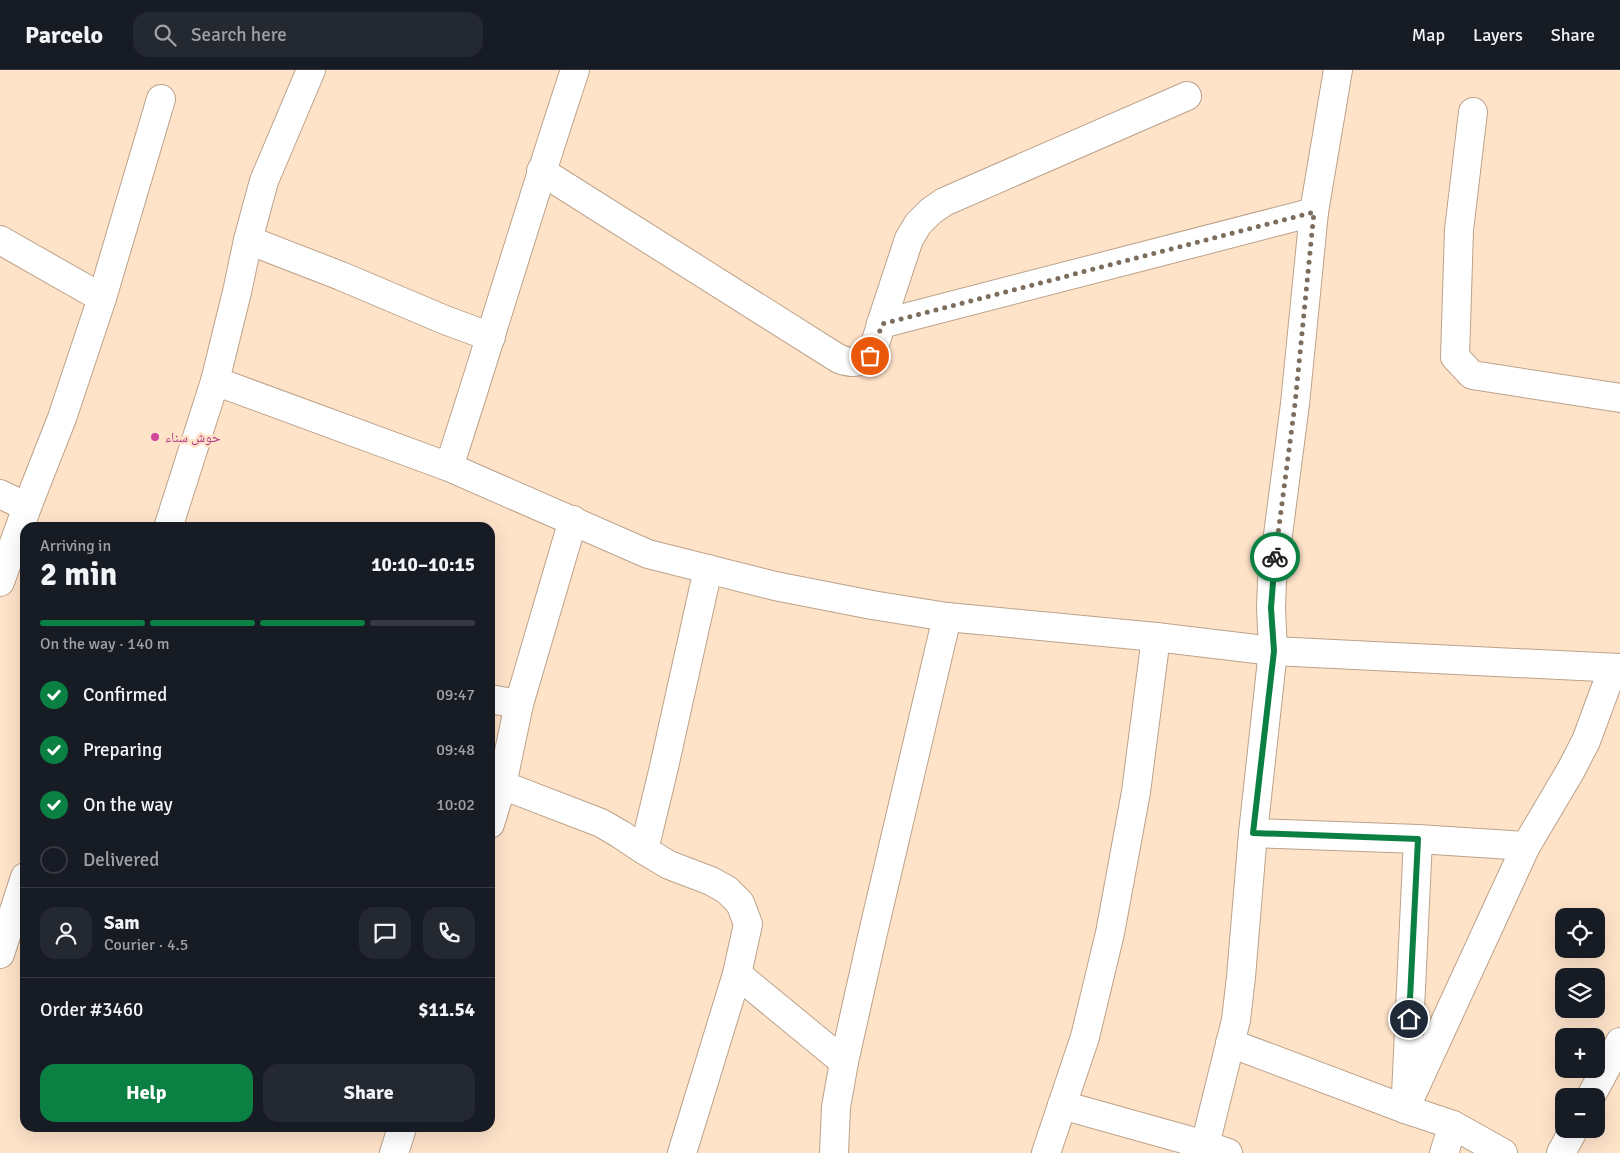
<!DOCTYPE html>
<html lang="en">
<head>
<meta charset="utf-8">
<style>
	:root { --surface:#171b24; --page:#242831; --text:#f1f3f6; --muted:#9ea1a6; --line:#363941; --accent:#0b8043 }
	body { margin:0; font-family:Signika,"Noto Naskh Arabic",sans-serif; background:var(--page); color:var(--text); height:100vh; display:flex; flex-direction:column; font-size:19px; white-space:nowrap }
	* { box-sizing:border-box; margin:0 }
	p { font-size:16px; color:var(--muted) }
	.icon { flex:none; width:28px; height:28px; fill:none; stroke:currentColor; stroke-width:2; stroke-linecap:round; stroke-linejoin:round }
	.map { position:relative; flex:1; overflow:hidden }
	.drawer { position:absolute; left:20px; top:452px; width:475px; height:610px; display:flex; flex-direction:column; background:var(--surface); border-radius:15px; box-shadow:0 5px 20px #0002 }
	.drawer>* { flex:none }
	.buttons { position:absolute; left:1555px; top:838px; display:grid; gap:10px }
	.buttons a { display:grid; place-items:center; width:50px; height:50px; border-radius:10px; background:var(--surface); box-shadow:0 5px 20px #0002; font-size:25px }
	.pin { position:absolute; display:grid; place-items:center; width:42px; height:42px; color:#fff; margin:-21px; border:2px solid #fff; border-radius:50%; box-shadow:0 1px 5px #0007 }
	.courier { position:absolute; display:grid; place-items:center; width:50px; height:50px; margin:-25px; border:4px solid #0b8043; border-radius:50%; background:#fff; color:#222; box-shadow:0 1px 6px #0007 }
	.overview em { font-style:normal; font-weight:700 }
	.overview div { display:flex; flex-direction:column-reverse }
	.overview { display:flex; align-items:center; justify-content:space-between; height:85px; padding:0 20px }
	h1 { font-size:32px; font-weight:700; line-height:38px }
	.bar { display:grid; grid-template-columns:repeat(4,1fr); gap:8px 5px; align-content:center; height:60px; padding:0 20px }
	.bar i { height:6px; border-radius:4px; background:var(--line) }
	.bar .on { background:var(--accent) }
	.bar p { grid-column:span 4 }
	.line { display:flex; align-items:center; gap:12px; padding:0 20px; border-top:1px solid var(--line) }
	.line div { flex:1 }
	.round { display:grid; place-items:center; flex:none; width:52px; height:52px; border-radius:15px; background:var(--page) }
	ol { padding:0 20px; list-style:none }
	li { display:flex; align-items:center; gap:15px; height:55px }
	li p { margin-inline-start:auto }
	li .icon { padding:5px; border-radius:50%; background:var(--accent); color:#fff; stroke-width:4 }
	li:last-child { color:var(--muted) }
	li i { width:28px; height:28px; border:2px solid var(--line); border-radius:50% }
	.action { display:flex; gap:10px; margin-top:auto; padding:10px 20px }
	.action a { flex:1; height:58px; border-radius:15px; background:var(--accent); color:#fff; font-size:20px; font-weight:700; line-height:58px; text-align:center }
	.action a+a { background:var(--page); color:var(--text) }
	header { display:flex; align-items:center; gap:30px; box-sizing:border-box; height:70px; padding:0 25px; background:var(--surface); border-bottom:1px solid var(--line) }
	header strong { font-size:24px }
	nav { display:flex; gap:28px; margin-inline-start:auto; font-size:18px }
	.search { width:350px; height:45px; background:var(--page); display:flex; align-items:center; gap:12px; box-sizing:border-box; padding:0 18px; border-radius:15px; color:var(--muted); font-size:19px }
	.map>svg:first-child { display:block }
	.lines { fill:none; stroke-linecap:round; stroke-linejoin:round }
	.street-casing { stroke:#bca28a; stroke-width:30 }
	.highway-casing { stroke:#bca28a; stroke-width:30 }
	.street { stroke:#fff; stroke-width:28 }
	.highway { stroke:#fff; stroke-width:28 }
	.done { stroke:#7d6d5d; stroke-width:5; stroke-dasharray:0 9 }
	.route { stroke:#0b8043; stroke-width:6 }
	.hotel-dot { fill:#d1479c; stroke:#fee3c9; stroke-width:2 }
	.labels { text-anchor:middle; stroke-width:5; stroke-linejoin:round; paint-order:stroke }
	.hotel-label { font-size:14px; fill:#b23c85; stroke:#fee3c9; text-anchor:start }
</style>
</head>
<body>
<header>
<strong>Parcelo</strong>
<div class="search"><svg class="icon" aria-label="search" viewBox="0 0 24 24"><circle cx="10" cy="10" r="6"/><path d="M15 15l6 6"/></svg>Search here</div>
<nav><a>Map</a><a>Layers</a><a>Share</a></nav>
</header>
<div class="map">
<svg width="1620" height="1083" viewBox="0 0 1620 1083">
	<rect width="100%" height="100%" fill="#fee3c9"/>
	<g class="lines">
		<defs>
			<g id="street">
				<path d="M1473,42l-14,118 -4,127 17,18 148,23"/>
				<path d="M541,101l298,188c31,11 35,-10 42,-35l433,-112"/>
				<path d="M0,170l102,58"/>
				<path d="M248,170l93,36 104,44 46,17"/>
				<path d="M881,254l28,-85 9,-15 13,-13 13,-9 243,-106"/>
				<path d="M215,311l234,86 199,87 127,32 97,19 75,12 209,20 117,14 347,17"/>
				<path d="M449,397c43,-132 82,-265 126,-397"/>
				<path d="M0,424l27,13"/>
				<path d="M168,458l47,-147 22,-89 11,-52 16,-59 47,-111"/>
				<path d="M0,512l27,-75 35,-89 40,-120 59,-199"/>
				<path d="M490,629l29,5"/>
				<path d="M502,715l99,38 19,11 24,16"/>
				<path d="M490,754l12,-39 17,-81 54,-184"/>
				<path d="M1253,763l165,6 108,7 -121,263"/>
				<path d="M1526,776l45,-76 15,-29 27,-73"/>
				<path d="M0,884l25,-77"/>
				<path d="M737,904l107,88"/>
				<path d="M1230,973l175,66 48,16 50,28"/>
				<path d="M1406,1025l12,-256"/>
				<path d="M1062,1035l143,40 23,8"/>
				<path d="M1205,1075l31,-125 5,-43 12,-144 20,-182 -2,-43 1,-27 23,-177 19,-192 24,-142"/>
				<path d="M394,1083l8,-25"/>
				<path d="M682,1083l55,-179 11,-50 -8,-21 -13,-13 -16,-9 -42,-16 -25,-15 20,-83 44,-198"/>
				<path d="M834,1083l2,-46 8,-45 28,-125 75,-320"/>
				<path d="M1046,1083l39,-116 25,-104 26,-141 20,-155"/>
				<path d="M1444,1083l9,-28"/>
			</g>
			<g id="highway">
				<path d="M1591,1026l29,-54"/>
				<path d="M1561,1083l13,-24"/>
			</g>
		</defs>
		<use href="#street" class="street-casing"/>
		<use href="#highway" class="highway-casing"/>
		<use href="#street" class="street"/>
		<use href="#highway" class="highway"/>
	</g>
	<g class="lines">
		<path class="done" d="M870,286l5,-10 7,-22 432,-112 -19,192 -20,153"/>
		<path class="route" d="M1275,487l-4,51 3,43 -21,182 165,6 -9,180"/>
	</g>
	<circle class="hotel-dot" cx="155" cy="367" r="5"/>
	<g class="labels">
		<g class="hotel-label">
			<text x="165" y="372">حوش سناء</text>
		</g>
	</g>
</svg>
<div class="buttons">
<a><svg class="icon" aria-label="locate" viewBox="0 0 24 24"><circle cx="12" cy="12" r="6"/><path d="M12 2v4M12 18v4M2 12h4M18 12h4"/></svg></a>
<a><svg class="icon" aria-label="layers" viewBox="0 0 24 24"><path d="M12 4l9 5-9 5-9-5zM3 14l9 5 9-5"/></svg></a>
<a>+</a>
<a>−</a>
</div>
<div class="pin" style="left:870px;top:286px;background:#ea580c"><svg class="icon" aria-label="bag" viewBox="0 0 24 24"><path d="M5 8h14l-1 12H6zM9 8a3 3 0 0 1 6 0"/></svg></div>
<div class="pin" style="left:1409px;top:949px;background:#1f2937"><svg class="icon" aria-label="home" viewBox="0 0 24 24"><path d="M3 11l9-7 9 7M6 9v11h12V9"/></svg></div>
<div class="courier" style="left:1275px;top:487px"><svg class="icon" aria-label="bike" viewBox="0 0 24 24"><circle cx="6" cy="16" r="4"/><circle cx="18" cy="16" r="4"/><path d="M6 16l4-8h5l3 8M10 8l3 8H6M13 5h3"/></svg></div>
<section class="drawer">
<div class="overview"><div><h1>2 min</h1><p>Arriving in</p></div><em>10:10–10:15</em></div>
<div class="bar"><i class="on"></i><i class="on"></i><i class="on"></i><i></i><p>On the way · 140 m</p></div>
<ol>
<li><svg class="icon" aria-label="check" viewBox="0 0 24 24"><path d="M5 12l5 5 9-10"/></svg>Confirmed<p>09:47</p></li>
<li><svg class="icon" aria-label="check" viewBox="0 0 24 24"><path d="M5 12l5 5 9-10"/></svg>Preparing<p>09:48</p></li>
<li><svg class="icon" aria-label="check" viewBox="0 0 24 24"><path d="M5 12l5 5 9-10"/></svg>On the way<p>10:02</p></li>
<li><i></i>Delivered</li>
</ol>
<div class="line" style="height:90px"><a class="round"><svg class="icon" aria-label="person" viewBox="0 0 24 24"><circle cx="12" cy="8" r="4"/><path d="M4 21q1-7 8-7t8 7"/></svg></a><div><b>Sam</b><p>Courier · 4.5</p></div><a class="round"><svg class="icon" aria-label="chat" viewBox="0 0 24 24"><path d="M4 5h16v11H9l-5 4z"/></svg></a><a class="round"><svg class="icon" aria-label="phone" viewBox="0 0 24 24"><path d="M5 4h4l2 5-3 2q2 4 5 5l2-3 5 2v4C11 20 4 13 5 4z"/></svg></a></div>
<div class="line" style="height:65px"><div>Order #3460</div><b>$11.54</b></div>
<div class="action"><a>Help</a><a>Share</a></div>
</section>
</div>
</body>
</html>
